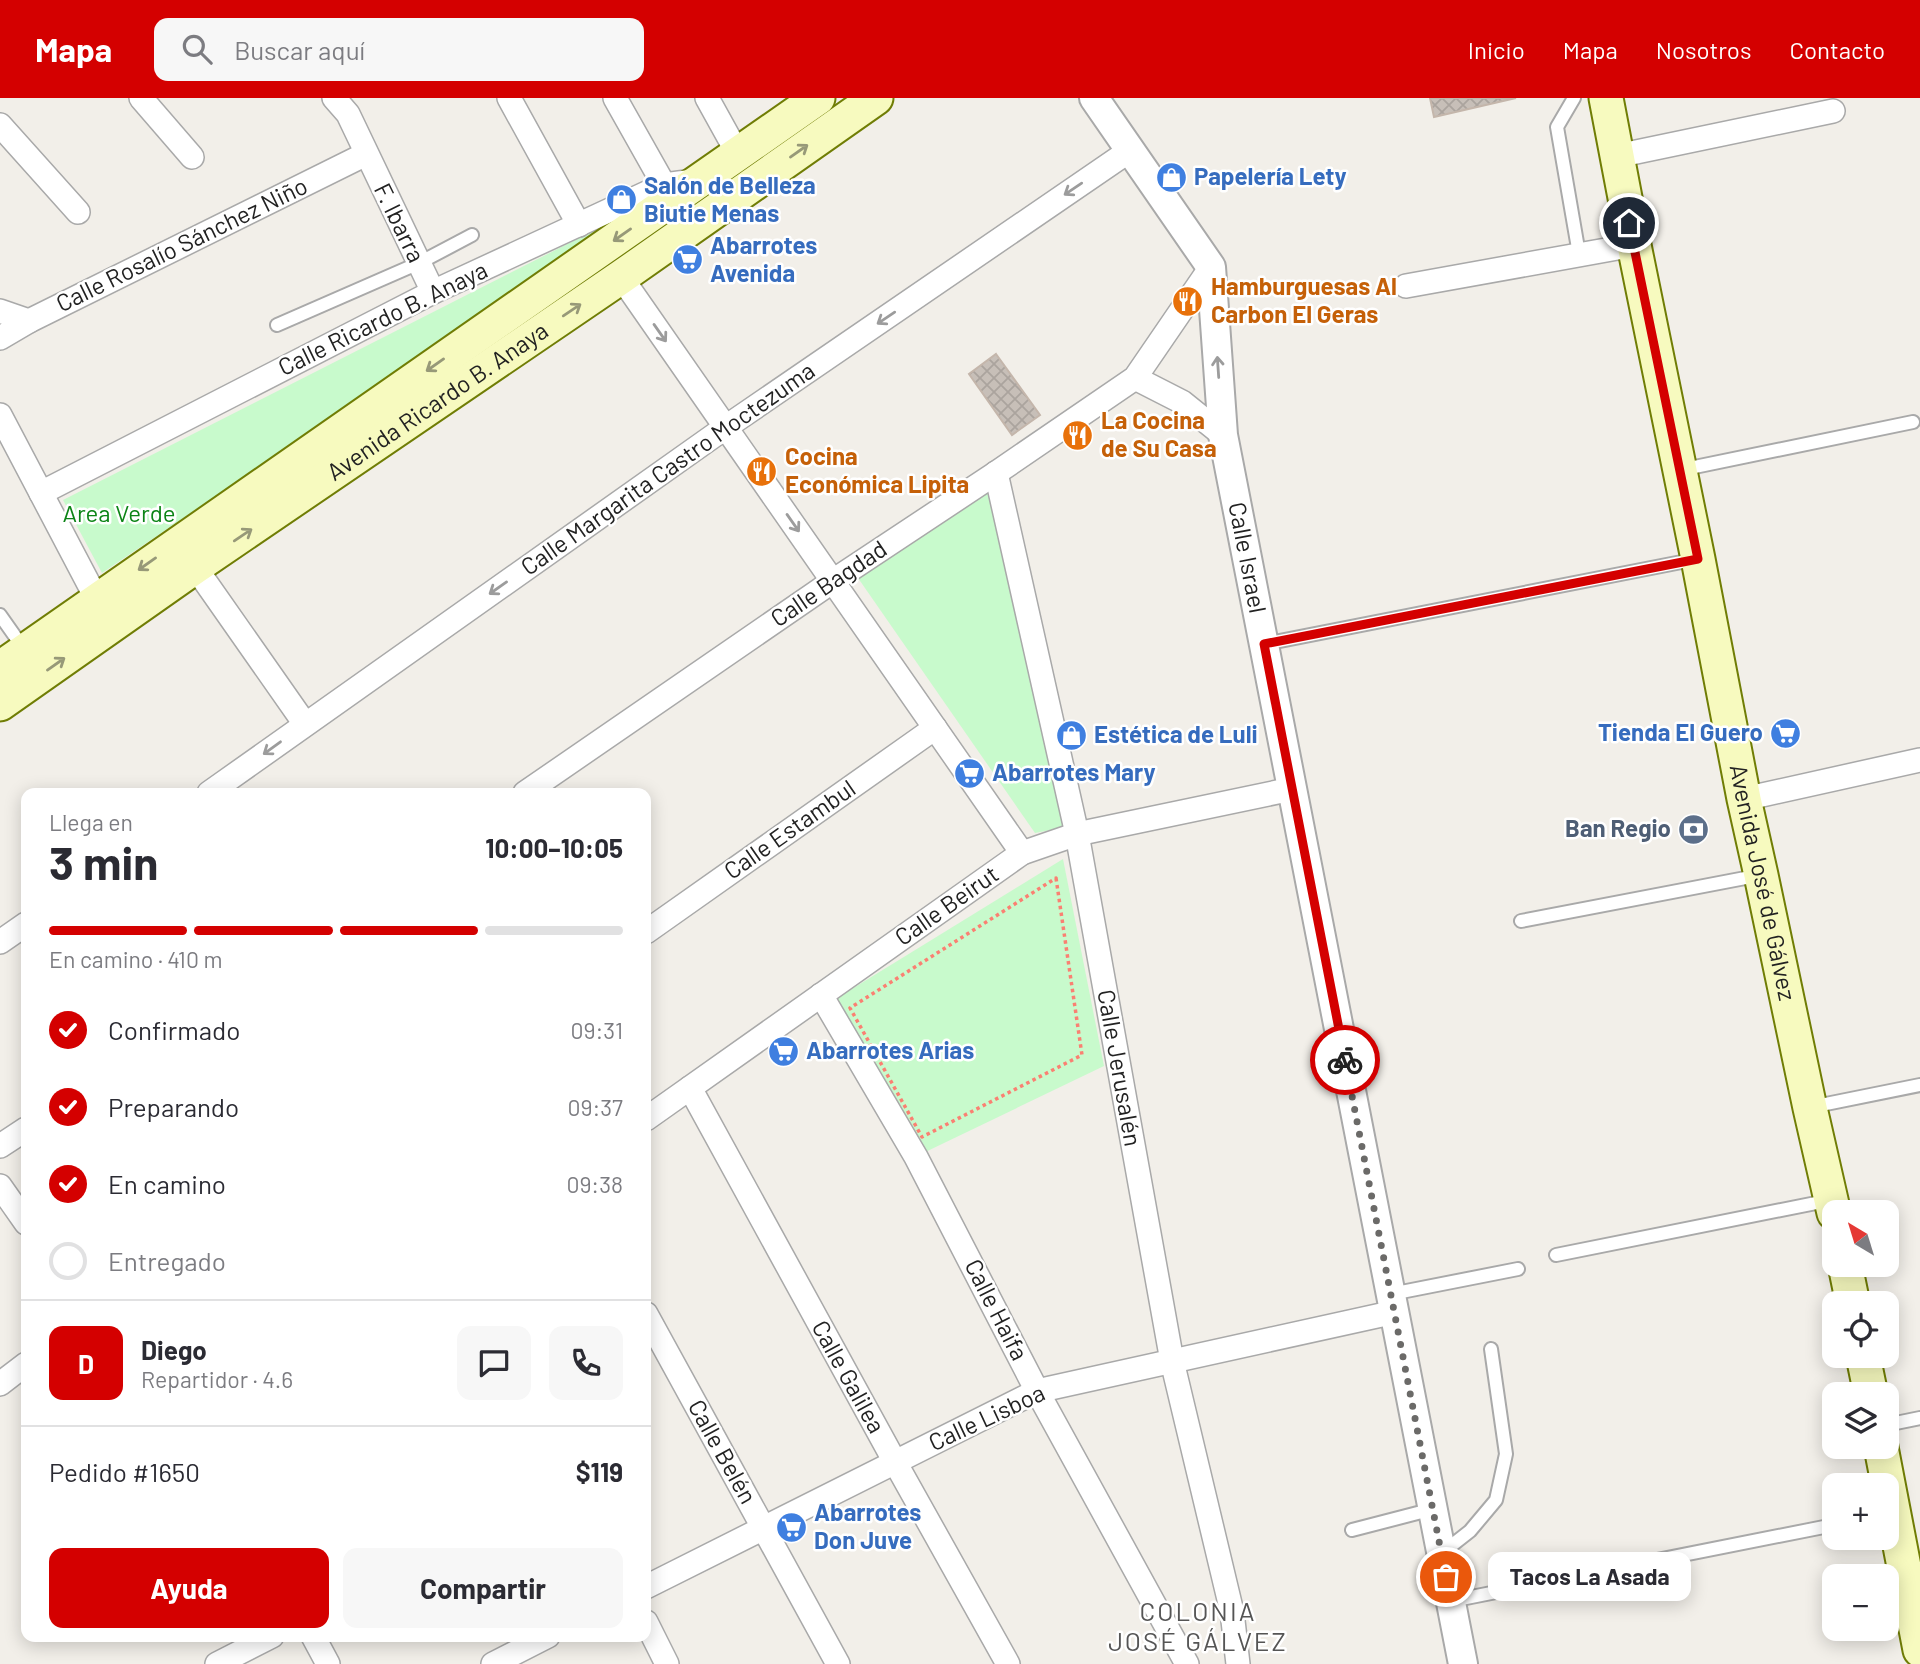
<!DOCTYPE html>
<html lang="es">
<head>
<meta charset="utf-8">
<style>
	:root { --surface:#fff; --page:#f7f7f7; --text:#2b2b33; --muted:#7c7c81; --line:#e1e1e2; --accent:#d40000 }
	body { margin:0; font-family:Barlow,sans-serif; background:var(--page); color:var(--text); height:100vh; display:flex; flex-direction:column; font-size:26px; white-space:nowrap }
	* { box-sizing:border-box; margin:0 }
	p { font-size:23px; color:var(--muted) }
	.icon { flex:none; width:38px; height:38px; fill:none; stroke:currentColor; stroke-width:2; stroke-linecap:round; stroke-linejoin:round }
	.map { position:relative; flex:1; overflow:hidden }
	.sheet { position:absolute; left:21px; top:690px; width:630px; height:854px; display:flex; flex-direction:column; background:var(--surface); border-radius:14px; box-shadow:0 4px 18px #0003 }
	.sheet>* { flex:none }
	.needle { width:46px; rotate:322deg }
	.fabs { position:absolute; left:1822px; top:1102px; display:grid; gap:14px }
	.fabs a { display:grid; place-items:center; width:77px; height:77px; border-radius:14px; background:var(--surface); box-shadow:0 4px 18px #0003; font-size:35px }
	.pin { position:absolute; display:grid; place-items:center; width:60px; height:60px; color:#fff; margin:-30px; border:4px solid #fff; border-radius:50%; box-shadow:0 2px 7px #0007 }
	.courier { position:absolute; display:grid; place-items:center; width:70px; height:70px; margin:-35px; border:5px solid #d40000; border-radius:50%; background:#fff; color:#222; box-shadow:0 2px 9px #0007 }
	.bubble { position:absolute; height:49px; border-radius:14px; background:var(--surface); box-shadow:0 4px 18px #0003; font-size:23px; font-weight:700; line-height:49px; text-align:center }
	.headline em { font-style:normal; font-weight:700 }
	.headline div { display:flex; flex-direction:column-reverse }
	.headline { display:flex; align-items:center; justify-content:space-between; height:119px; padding:0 28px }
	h1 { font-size:46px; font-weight:700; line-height:52px }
	.bar { display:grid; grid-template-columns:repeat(4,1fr); gap:10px 7px; align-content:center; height:84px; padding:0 28px }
	.bar i { height:9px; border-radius:5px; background:var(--line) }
	.bar .active { background:var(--accent) }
	.bar p { grid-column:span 4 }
	.line { display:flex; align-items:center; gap:18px; padding:0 28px; border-top:2px solid var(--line) }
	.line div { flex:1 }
	.round { display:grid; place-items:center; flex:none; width:74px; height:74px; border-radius:14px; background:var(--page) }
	ol { padding:0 28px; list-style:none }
	li { display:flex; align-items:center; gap:21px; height:77px }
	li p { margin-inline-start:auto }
	li .icon { padding:7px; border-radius:50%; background:var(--accent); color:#fff; stroke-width:4 }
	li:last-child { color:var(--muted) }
	li i { width:38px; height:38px; border:4px solid var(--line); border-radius:50% }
	.button { display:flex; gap:14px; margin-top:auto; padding:14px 28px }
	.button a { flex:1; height:80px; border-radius:14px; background:var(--accent); color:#fff; font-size:28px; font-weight:700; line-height:80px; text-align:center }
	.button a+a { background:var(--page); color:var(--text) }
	header { display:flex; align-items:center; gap:42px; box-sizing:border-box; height:98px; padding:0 35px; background:var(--accent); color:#fff }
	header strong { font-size:33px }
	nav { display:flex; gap:38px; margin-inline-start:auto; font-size:24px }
	.search { width:490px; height:63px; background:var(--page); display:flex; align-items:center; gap:18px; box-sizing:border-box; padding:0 24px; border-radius:14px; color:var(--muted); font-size:26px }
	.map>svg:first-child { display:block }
	.park { fill:#c8facc }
	.building { fill:url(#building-cross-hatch); stroke:#c4b6ab; stroke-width:2 }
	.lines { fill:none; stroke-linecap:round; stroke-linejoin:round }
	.service-casing { stroke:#a9a9a9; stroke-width:16 }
	.minor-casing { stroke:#a9a9a9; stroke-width:26 }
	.tertiary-casing { stroke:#a9a9a9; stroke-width:32 }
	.secondary-casing { stroke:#707d05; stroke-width:37 }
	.path { stroke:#fa8072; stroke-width:3.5; stroke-dasharray:3.5 3.5; stroke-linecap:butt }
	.service { stroke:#fff; stroke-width:12 }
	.minor { stroke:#fff; stroke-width:23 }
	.tertiary { stroke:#fff; stroke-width:28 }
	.secondary { stroke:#f7fabf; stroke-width:33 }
	.oneway { stroke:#979978 }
	.oneway2 { stroke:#9c9c9c }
	.done { stroke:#6b6a68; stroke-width:7; stroke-dasharray:0 12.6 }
	.route { stroke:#d40000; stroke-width:9 }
	.labels { text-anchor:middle; stroke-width:5; stroke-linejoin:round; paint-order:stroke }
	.shop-label { font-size:24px; font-weight:bold; fill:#366cbe; stroke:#fff; text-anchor:start }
	.street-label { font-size:24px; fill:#222; stroke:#fff }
	.food-label { font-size:24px; font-weight:bold; fill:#c56008; stroke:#fff; text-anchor:start }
	.park-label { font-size:24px; fill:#0c8416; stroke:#fff }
	.service-label { font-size:24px; font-weight:bold; fill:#4e5e75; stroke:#fff; text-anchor:end }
	.neighbourhood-label { font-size:26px; letter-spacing:2px; fill:#555; stroke:#fff }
</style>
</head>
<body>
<header>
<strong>Mapa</strong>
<div class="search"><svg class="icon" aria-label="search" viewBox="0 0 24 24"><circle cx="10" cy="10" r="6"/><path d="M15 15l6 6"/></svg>Buscar aquí</div>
<nav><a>Inicio</a><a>Mapa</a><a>Nosotros</a><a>Contacto</a></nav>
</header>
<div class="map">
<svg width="1920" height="1566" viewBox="0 0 1920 1566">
	<defs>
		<pattern id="building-cross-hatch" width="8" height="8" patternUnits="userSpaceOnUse" patternTransform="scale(1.75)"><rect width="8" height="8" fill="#c7bfb8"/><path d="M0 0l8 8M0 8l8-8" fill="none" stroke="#aba49e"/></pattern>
	</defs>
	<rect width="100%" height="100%" fill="#f2efe9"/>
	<g class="park">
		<path d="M654,102l-552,373 -39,-73z"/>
		<path d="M988,391l79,338 -32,6 -177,-255z"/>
		<path d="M1063,761l41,207 -187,90 -88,-153z"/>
	</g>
	<g class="building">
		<path d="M1430,0h86l-82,19z"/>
		<path d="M996,256l44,61 -28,20 -43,-61z"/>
	</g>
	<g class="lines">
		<defs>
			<g id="service">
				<path d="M1574,0l-17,29 22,127"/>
				<path d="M277,227l142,-62 53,-28"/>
				<path d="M1680,372l233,-48"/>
				<path d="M0,517l24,34"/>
				<path d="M1264,546l433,-85"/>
				<path d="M1521,823l240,-46"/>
				<path d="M1811,1009l109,-22"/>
				<path d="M1556,1157l275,-55"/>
				<path d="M1391,1196l127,-25"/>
				<path d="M1886,1327l34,-7"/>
				<path d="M1352,1432l81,-21"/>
				<path d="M1442,1455l28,-22 26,-31 10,-46 -15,-105"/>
				<path d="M1451,1503l383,-76"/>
			</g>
			<g id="minor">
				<path d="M141,0l51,59"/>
				<path d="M334,0l14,16 85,178"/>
				<path d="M509,0l70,127"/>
				<path d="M615,0l49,87"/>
				<path d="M707,0l31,56"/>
				<path d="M0,27l78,87"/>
				<path d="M1617,58l216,-45"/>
				<path d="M621,179l401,576"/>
				<path d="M1406,188l228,-41"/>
				<path d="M0,213l29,10"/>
				<path d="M0,240l29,-17 337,-167"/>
				<path d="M1135,280l47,24 41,33"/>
				<path d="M0,317l103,196"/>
				<path d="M996,375l81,361 95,527 60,251 6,52"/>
				<path d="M41,395l392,-201 231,-107 30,-4"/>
				<path d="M195,469l110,157"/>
				<path d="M209,695l517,-366 403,-276"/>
				<path d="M525,695l308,-212 163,-108 139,-95 76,-111"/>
				<path d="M1744,701l176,-39"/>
				<path d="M646,834l289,-204"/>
				<path d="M0,844l26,-18"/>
				<path d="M821,897l95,162 121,234 150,273"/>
				<path d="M690,990l205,374 113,202"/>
				<path d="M646,1021l376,-266 55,-19 215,-45"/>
				<path d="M0,1048l26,-17"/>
				<path d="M0,1088l26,37"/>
				<path d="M646,1216l192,350"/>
				<path d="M0,1286l26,-20"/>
				<path d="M646,1489l391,-196 358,-79"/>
				<path d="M646,1524l21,42"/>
				<path d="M313,1538l15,28"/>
				<path d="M217,1566l55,-28"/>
				<path d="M493,1566l55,-28"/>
			</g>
			<g id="tertiary">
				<path id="s1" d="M1094,0l117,169 12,168 240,1229"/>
			</g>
			<g id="secondary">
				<path id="s2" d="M1606,0l28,147 64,314 46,240 17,76 49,233 24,105"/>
				<path d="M0,570l818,-570"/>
				<path id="s3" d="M0,606l195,-137 426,-290 255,-179"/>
				<path d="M1845,1167l8,39"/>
				<path d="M1863,1258l8,39"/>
				<path d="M1881,1349l39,203"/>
			</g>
		</defs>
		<use href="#service" class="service-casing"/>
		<use href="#minor" class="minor-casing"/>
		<use href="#tertiary" class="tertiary-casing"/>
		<use href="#secondary" class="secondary-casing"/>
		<path class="path" d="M1056,780l26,177 -160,82 -72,-129z"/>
		<use href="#service" class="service"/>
		<use href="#minor" class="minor"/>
		<use href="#tertiary" class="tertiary"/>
		<use href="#secondary" class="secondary"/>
	</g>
	<defs><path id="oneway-shaft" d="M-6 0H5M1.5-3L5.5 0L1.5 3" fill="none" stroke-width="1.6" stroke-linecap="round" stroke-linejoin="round" transform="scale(1.75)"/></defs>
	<g class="oneway">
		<use href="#oneway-shaft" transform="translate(799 53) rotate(-35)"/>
		<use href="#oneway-shaft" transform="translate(622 137) rotate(145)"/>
		<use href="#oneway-shaft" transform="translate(572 212) rotate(-34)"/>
		<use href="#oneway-shaft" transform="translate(435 267) rotate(145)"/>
		<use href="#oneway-shaft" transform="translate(243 437) rotate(-34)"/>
		<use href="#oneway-shaft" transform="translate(147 466) rotate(145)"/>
		<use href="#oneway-shaft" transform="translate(56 566) rotate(-35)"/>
	</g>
	<g class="oneway2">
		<use href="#oneway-shaft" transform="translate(1073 91) rotate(146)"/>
		<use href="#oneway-shaft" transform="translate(886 220) rotate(146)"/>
		<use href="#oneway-shaft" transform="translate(660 235) rotate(55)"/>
		<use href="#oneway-shaft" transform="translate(1218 269) rotate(-94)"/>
		<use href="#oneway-shaft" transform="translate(793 425) rotate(55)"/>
		<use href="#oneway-shaft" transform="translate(498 490) rotate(145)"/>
		<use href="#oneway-shaft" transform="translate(272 650) rotate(144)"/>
	</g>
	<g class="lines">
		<path class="done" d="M1345,962l101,517"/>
		<path class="route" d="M1345,962l-81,-416 434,-85 -69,-336"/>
	</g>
	<defs>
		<symbol id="shop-disc" viewBox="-11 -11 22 22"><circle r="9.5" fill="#3f7fe0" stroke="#fff"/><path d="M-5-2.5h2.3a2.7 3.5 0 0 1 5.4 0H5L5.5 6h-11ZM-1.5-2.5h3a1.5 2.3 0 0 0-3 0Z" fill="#fff"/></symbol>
		<symbol id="supermarket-disc" viewBox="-11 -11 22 22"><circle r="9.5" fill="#3f7fe0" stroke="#fff"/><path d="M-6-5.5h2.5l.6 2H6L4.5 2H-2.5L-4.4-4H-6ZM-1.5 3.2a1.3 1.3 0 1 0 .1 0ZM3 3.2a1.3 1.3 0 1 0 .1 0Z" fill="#fff"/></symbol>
		<symbol id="restaurant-disc" viewBox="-11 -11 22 22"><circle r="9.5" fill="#e8710a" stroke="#fff"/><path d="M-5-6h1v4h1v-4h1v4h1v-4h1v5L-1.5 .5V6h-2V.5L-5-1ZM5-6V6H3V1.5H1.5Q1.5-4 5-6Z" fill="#fff"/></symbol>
		<symbol id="bank-disc" viewBox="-11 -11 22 22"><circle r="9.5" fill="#5c6f8a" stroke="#fff"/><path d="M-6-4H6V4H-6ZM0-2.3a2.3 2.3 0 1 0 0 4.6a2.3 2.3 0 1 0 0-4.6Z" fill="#fff"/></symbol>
	</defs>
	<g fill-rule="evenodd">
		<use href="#shop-disc" x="1154" y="62" width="35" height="35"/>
		<use href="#shop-disc" x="604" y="84" width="35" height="35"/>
		<use href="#supermarket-disc" x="670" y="144" width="35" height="35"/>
		<use href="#restaurant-disc" x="1170" y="186" width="35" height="35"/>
		<use href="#restaurant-disc" x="1060" y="320" width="35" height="35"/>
		<use href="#restaurant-disc" x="744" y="356" width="35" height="35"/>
		<use href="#supermarket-disc" x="1768" y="618" width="35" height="35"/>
		<use href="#shop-disc" x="1054" y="620" width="35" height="35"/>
		<use href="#supermarket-disc" x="952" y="658" width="35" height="35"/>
		<use href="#bank-disc" x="1676" y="714" width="35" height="35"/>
		<use href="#supermarket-disc" x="766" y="936" width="35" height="35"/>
		<use href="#supermarket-disc" x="774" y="1412" width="35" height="35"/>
	</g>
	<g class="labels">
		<g class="shop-label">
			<text x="1194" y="87">Papelería Lety</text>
			<text x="644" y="96">Salón de Belleza<tspan x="644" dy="28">Biutie Menas</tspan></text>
			<text x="710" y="156">Abarrotes<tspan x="710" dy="28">Avenida</tspan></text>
			<text x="1763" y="643" text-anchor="end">Tienda El Guero</text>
			<text x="1094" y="645">Estética de Luli</text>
			<text x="992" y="683">Abarrotes Mary</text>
			<text x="806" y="961">Abarrotes Arias</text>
			<text x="814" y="1423">Abarrotes<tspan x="814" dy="28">Don Juve</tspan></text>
		</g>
		<g class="street-label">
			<text transform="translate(399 125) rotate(64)" y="8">F. Ibarra</text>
			<text transform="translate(182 147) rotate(-26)" y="8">Calle Rosalío Sánchez Niño</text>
			<text transform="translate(383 221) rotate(-26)" y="8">Calle Ricardo B. Anaya</text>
			<text dy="8" stroke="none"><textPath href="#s3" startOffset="532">Avenida Ricardo B. Anaya</textPath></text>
			<text transform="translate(668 371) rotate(-35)" y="8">Calle Margarita Castro Moctezuma</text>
			<text dy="8" stroke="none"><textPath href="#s1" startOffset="499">Calle Israel</textPath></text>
			<text transform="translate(829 486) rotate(-34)" y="8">Calle Bagdad</text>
			<text transform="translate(790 732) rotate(-35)" y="8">Calle Estambul</text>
			<text dy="8" stroke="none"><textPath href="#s2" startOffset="800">Avenida José de Gálvez</textPath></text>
			<text transform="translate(947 808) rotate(-35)" y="8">Calle Beirut</text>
			<text transform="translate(1119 970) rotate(80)" y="8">Calle Jerusalén</text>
			<text transform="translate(996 1212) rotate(63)" y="8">Calle Haifa</text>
			<text transform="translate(848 1279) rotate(61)" y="8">Calle Galilea</text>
			<text transform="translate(987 1320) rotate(-25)" y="8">Calle Lisboa</text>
			<text transform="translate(722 1354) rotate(61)" y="8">Calle Belén</text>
		</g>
		<g class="food-label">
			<text x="1211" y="197">Hamburguesas Al<tspan x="1211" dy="28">Carbon El Geras</tspan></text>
			<text x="1101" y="331">La Cocina<tspan x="1101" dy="28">de Su Casa</tspan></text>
			<text x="785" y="367">Cocina<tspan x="785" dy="28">Económica Lipita</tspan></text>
		</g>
		<g class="park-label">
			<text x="119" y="424">Area Verde</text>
		</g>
		<g class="service-label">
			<text x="1671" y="739">Ban Regio</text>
		</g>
		<g class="neighbourhood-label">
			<text x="1198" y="1523">COLONIA<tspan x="1198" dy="30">JOSÉ GÁLVEZ</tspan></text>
		</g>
	</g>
</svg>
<div class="fabs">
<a><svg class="needle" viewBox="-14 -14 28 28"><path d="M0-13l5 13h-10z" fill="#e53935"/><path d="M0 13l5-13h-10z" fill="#7c7c81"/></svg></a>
<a><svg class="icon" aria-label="locate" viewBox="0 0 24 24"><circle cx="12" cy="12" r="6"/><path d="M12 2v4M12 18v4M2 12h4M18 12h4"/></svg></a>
<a><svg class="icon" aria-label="layers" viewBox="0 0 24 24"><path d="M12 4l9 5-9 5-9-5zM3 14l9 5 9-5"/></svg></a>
<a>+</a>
<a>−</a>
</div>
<div class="pin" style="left:1446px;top:1479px;background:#ea580c"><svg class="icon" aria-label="bag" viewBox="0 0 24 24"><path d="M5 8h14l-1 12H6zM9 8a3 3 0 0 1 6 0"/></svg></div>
<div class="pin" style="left:1629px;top:125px;background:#1f2937"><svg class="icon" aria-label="home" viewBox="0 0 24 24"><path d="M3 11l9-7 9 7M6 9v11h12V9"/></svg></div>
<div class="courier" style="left:1345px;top:962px"><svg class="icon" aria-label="bike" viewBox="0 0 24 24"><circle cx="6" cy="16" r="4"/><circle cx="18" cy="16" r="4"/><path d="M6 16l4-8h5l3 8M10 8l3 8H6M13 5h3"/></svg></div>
<div class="bubble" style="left:1488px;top:1454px;width:203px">Tacos La Asada</div>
<section class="sheet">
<div class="headline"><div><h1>3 min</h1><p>Llega en</p></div><em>10:00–10:05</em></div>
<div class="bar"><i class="active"></i><i class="active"></i><i class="active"></i><i></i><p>En camino · 410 m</p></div>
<ol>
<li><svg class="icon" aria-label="check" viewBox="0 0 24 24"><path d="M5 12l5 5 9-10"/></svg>Confirmado<p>09:31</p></li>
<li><svg class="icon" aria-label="check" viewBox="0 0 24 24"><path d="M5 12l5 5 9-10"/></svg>Preparando<p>09:37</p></li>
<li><svg class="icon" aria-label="check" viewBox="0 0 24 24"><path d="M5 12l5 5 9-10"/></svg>En camino<p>09:38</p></li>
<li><i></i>Entregado</li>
</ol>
<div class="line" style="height:126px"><b class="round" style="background:var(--accent);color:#fff">D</b><div><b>Diego</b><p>Repartidor · 4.6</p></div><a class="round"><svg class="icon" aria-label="chat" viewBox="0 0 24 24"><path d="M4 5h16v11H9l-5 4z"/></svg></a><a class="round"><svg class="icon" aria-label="phone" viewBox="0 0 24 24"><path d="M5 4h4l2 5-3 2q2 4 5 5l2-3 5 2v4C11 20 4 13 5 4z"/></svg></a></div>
<div class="line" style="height:91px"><div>Pedido #1650</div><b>$119</b></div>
<div class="button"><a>Ayuda</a><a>Compartir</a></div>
</section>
</div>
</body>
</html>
